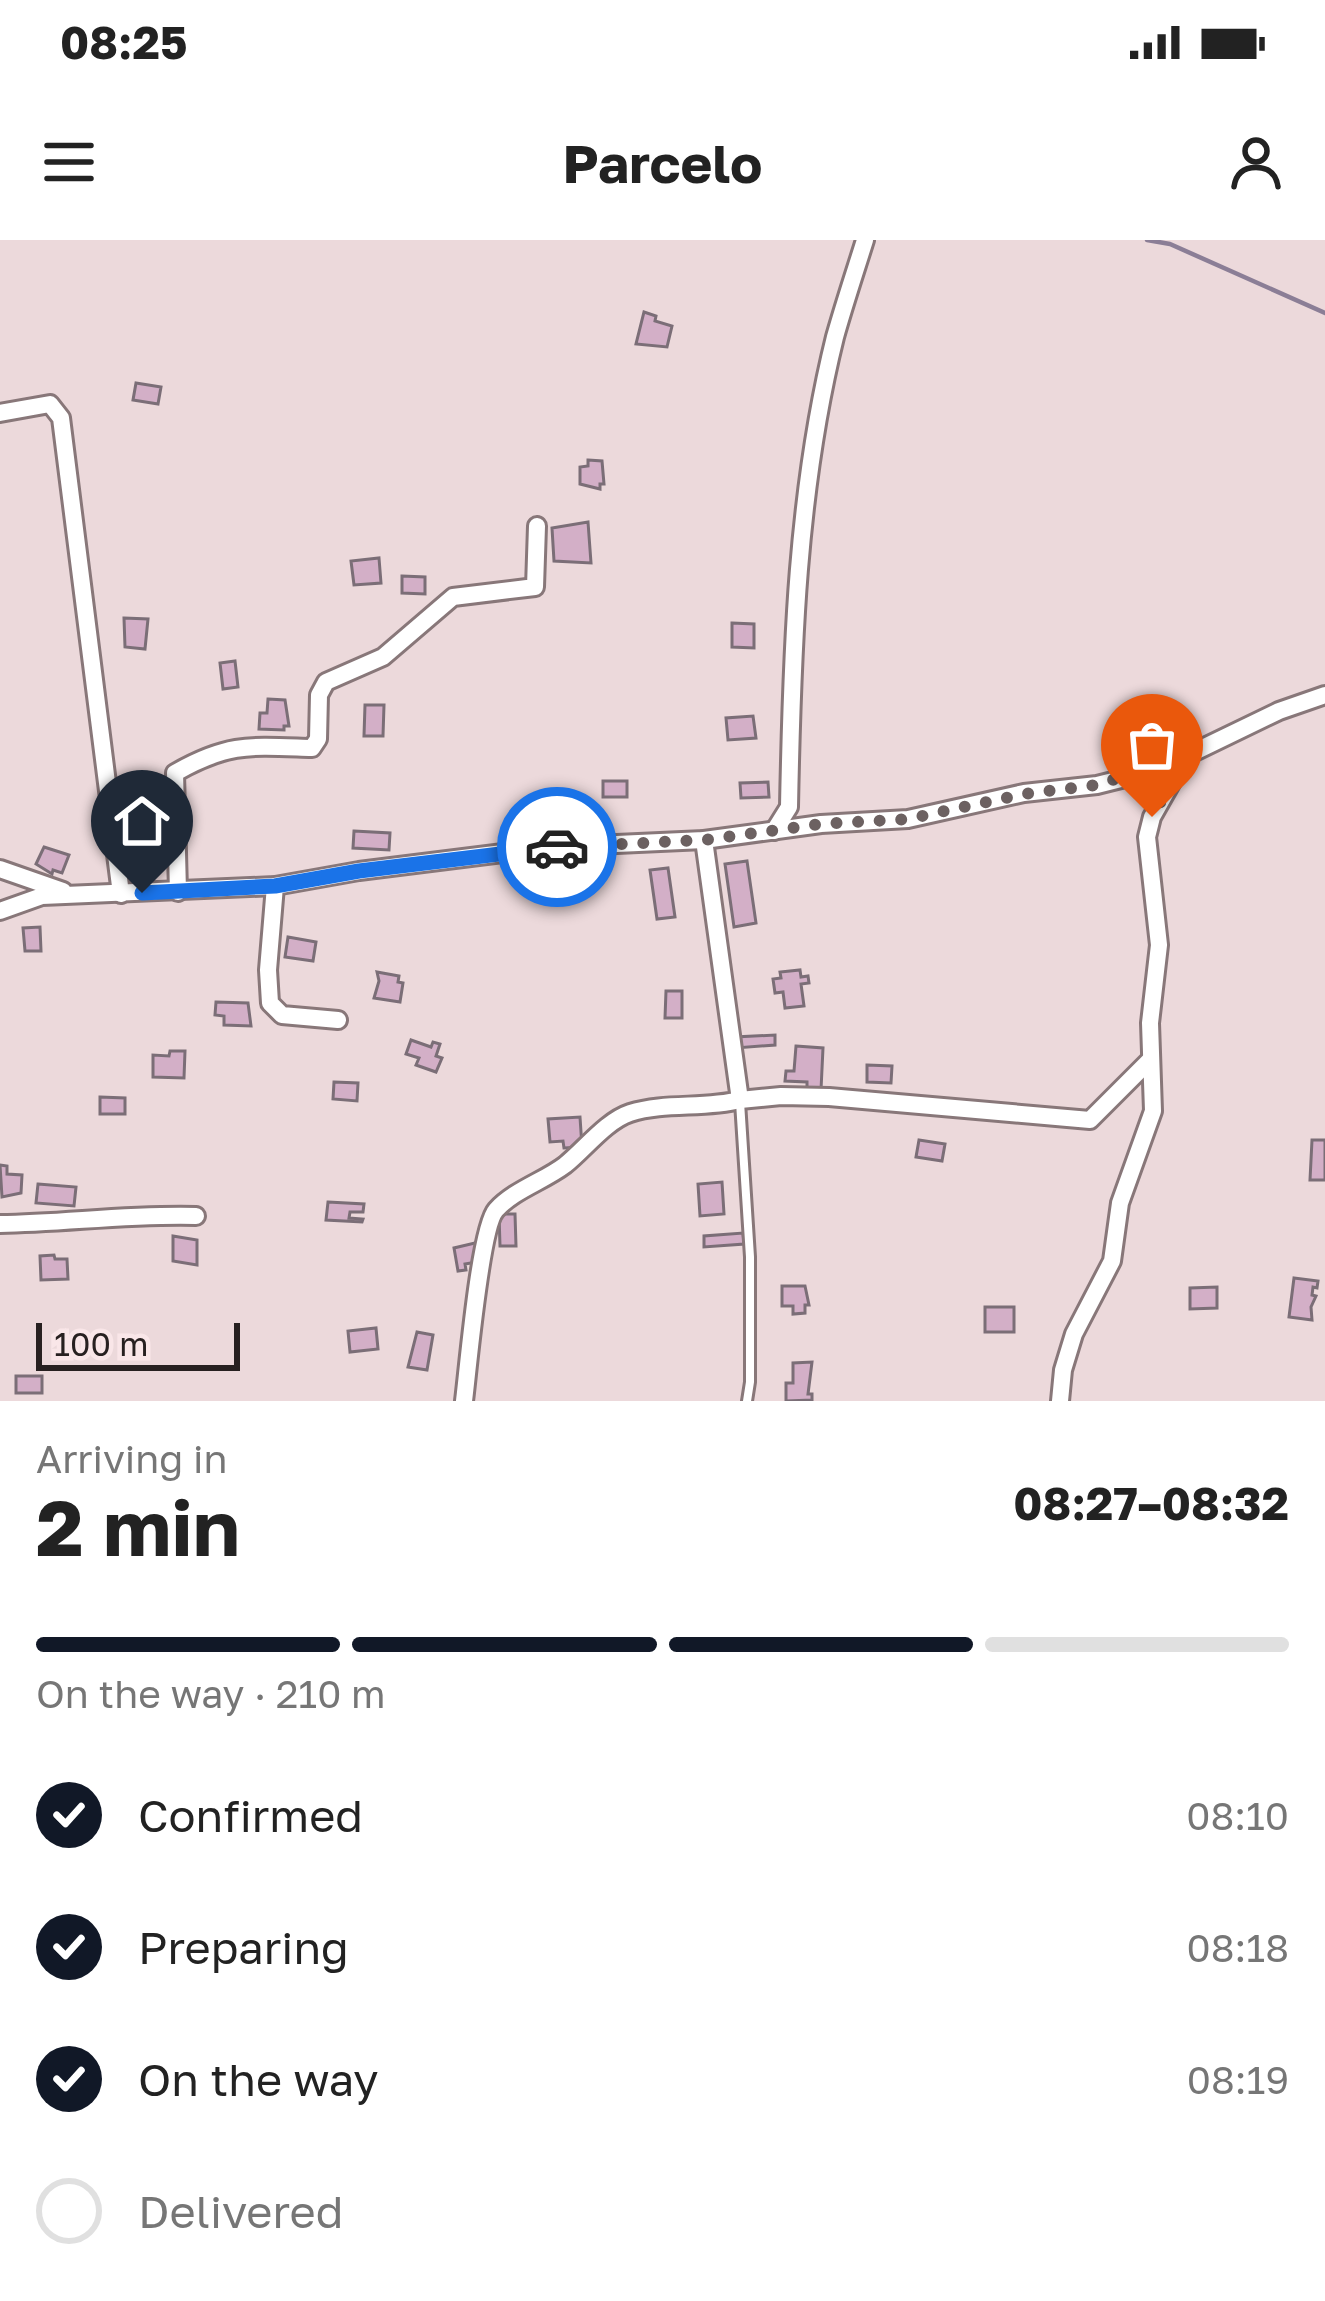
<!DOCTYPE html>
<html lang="en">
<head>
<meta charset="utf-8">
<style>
	:root { --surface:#fff; --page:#f6f6f6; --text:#222; --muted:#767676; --line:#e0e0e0; --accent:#111827 }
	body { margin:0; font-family:"Golos Text",sans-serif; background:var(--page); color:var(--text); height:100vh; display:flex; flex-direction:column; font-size:45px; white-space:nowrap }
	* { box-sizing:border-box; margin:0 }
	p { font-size:39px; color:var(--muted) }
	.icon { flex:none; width:66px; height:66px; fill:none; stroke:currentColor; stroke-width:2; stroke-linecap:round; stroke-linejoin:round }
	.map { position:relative; height:1161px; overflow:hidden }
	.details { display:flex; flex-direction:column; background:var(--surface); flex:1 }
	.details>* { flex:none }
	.scale { position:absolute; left:36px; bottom:30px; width:204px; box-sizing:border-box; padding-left:12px; border:6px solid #272020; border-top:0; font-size:33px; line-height:42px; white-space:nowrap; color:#272020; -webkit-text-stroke:9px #f9e6e8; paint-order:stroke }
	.pin { position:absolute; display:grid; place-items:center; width:102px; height:102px; color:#fff; margin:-123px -51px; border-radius:50% 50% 50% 0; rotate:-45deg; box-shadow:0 0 12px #0007 }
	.pin .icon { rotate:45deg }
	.courier { position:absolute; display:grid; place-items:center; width:120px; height:120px; margin:-60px; border:9px solid #1a73e8; border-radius:50%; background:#fff; color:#222; box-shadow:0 3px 15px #0007 }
	.overview em { font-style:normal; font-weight:700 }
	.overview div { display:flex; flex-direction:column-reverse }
	.overview { display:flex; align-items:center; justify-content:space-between; height:204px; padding:0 36px }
	h1 { font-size:78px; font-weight:700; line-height:90px }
	.bar { display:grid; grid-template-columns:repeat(4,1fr); gap:18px 12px; align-content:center; height:144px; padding:0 36px }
	.bar i { height:15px; border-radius:9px; background:var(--line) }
	.bar .active { background:var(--accent) }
	.bar p { grid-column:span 4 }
	ol { padding:0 36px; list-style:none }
	li { display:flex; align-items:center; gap:36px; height:132px }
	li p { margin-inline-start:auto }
	li .icon { padding:12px; border-radius:50%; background:var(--accent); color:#fff; stroke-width:4 }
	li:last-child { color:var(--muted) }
	li i { width:66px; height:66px; border:6px solid var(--line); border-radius:50% }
	.status { display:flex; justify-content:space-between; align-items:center; height:84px; padding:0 60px; background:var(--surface); direction:ltr }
	.status svg { height:33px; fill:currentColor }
	header { display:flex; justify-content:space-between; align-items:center; height:156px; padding:0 36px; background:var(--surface); font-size:54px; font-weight:700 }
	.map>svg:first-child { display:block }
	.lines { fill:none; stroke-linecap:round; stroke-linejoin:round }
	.stream { stroke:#8b7e96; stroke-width:4.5 }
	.building { fill:#d3afc7; stroke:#7b6e77; stroke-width:3 }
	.service-casing { stroke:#887779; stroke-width:14 }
	.minor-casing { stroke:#887779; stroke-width:22 }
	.service { stroke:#fff; stroke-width:8 }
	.minor { stroke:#fff; stroke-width:16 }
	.done { stroke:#6c6161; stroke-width:12; stroke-dasharray:0 21.6 }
	.route { stroke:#1a73e8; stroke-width:15 }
</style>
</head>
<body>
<div class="status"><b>08:25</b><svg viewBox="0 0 49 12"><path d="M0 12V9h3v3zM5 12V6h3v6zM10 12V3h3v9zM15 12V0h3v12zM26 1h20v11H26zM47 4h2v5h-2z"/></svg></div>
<header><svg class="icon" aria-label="menu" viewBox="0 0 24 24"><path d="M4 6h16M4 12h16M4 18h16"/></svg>Parcelo<svg class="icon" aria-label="person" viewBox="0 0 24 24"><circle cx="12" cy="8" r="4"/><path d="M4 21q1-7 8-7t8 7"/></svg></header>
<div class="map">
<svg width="1325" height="1161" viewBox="0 0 1325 1161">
	<rect width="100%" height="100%" fill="#ecd9db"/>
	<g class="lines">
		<path class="stream" d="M1147,0l23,4 155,69"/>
	</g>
	<g class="building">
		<path d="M644,72l12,4 -1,5 17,5 -5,21 -31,-3z"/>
		<path d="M136,143l25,4 -3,17 -25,-4z"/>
		<path d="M588,220l14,1 2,23h-4v5l-20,-5v-17l8,-1z"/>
		<path d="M588,282l3,41 -37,-2 -2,-33z"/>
		<path d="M379,318l2,25 -27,2 -3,-24z"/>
		<path d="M402,336l23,1v17l-23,-1z"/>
		<path d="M124,378l24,1 -3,30 -20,-2z"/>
		<path d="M732,383l22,1v24l-22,-1z"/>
		<path d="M235,421l3,26 -15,2 -3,-26z"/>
		<path d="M268,459l17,1 4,26h-5v4l-25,-1 1,-16h7z"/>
		<path d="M365,465h19l-1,31h-19z"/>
		<path d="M753,476l3,22 -28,2 -2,-22z"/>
		<rect x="603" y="541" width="24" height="16"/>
		<path d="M768,542l1,15 -28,1 -1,-15z"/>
		<path d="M354,591l36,2 -1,17 -36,-2z"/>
		<path d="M44,607l25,8 -7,18 -9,-3 -1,4 -16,-10z"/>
		<path d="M747,621l9,62 -22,4 -9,-63z"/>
		<path d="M668,628l7,49 -18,2 -7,-49z"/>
		<path d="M40,687l1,24h-16l-2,-23z"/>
		<path d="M288,697l28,5 -3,19 -28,-4z"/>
		<path d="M800,730l1,7 7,-1 1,7 -8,1 3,22 -19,2 -2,-16 -8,1 -2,-14 8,-1 -1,-6z"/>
		<path d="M377,732l22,4 -1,6 5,1 -3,19 -26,-4 5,-17z"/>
		<path d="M666,751h16v27h-17z"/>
		<path d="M216,762l32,1 3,23 -27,-1v-9l-9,-1z"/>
		<path d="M775,795v10l-39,3 -1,-11z"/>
		<path d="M411,800l20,7 2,-5 7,2 -4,12 6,2 -6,14 -20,-7 3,-7 -13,-4z"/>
		<path d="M796,806l27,2 -2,42 -14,-1v-7l-22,-1 1,-10h8z"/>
		<path d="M170,811h15l-1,27 -31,-1v-22l16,1z"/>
		<path d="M867,825l25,1 -1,17 -24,-1z"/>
		<path d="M334,842l24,1 -1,18 -24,-2z"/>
		<path d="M100,857l25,1v16h-25z"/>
		<path d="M580,877l2,30 -18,1 -1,-7 -13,1 -2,-23z"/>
		<path d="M919,900l26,4 -3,17 -26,-4z"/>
		<path d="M1312,900h13v40h-15z"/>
		<path d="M0,925l7,1v8l15,1 -1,18 -19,4z"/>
		<path d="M722,942l2,32 -24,2 -2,-32z"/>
		<path d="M38,944l38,3 -2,19 -38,-3z"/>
		<path d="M328,962l36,2 -1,8h-13l-1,6 14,1 -1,3 -36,-2z"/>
		<path d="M499,974h16l1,32h-16z"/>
		<path d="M743,993l1,11 -40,3v-11z"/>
		<path d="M173,996l24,4v25l-24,-4z"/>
		<path d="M479,1002l4,19 -18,3 1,6 -8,1 -4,-23z"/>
		<path d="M54,1015l1,4h12l1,20 -27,1 -1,-24z"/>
		<path d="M1294,1038l24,3 -1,7 -4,-1 -1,8 4,1 -5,11 1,13 -23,-3z"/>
		<path d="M782,1046h23l4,19h-4v8l-12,1v-8h-11z"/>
		<path d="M1217,1047v21l-27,1v-21z"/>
		<rect x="985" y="1067" width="29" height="25"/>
		<path d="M376,1088l2,21 -28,3 -2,-21z"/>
		<path d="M417,1092l16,3 -6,35 -19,-3z"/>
		<path d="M812,1122l-4,32h4v6l-26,1v-18h7v-20z"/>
		<rect x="16" y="1136" width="26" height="17"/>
	</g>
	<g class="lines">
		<defs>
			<path id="service" d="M740,862l10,155v125l-3,19"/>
			<g id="minor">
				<path d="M0,173l50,-9 11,14 60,476"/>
				<path d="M774,591l15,-24c3,-157 8,-317 46,-470 9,-32 20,-65 30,-97"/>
				<path d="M0,629l63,22"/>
				<path d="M275,646l-7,84 2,33 12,12 56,5"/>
				<path d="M178,652l-3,-119c54,-31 77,-27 137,-25l6,-9 1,-44 7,-13 57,-25 70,-60 82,-10 2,-61"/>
				<path d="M0,671l42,-15 233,-10 84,-15 192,-24 153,-7 117,-16 87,-5 116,-26 73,-8 32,-8 57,-21 93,-45 46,-16"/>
				<path d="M740,860l41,-4 48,1 261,23 61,-61"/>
				<path d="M0,984c66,-1 130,-10 196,-8"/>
				<path d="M464,1161c4,-31 16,-173 32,-191 18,-20 48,-29 69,-45 20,-16 41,-44 65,-52 35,-11 74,-4 110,-13l-36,-260"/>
				<path d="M1060,1161l3,-31 11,-36 38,-73 8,-58 33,-92 -3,-88 9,-78 -12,-108 5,-20 34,-60"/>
			</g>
		</defs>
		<use href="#service" class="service-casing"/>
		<use href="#minor" class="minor-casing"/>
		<use href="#service" class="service"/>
		<use href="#minor" class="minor"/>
	</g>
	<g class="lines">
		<path class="done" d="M557,607l147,-7 117,-16 87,-5 116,-25 73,-9 89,-29 -34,61"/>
		<path class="route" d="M142,653l133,-7 84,-15 198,-24"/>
	</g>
</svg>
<div class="scale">100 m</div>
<div class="pin" style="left:1152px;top:577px;background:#ea580c"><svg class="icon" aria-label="bag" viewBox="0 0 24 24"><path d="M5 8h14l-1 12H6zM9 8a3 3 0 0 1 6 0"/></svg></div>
<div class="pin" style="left:142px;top:653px;background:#1f2937"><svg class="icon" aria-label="home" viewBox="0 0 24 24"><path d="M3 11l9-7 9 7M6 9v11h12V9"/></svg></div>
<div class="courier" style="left:557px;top:607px"><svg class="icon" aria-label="car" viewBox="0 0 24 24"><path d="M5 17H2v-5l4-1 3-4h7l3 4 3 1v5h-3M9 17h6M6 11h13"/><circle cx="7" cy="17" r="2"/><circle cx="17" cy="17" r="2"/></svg></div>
</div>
<section class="details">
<div class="overview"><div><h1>2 min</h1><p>Arriving in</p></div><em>08:27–08:32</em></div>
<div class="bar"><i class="active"></i><i class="active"></i><i class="active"></i><i></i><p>On the way · 210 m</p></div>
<ol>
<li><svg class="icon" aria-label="check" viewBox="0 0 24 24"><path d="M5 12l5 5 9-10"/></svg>Confirmed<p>08:10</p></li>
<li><svg class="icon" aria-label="check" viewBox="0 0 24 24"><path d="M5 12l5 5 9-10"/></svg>Preparing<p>08:18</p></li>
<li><svg class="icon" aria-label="check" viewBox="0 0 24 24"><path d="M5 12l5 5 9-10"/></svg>On the way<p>08:19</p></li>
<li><i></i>Delivered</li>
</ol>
</section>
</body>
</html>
